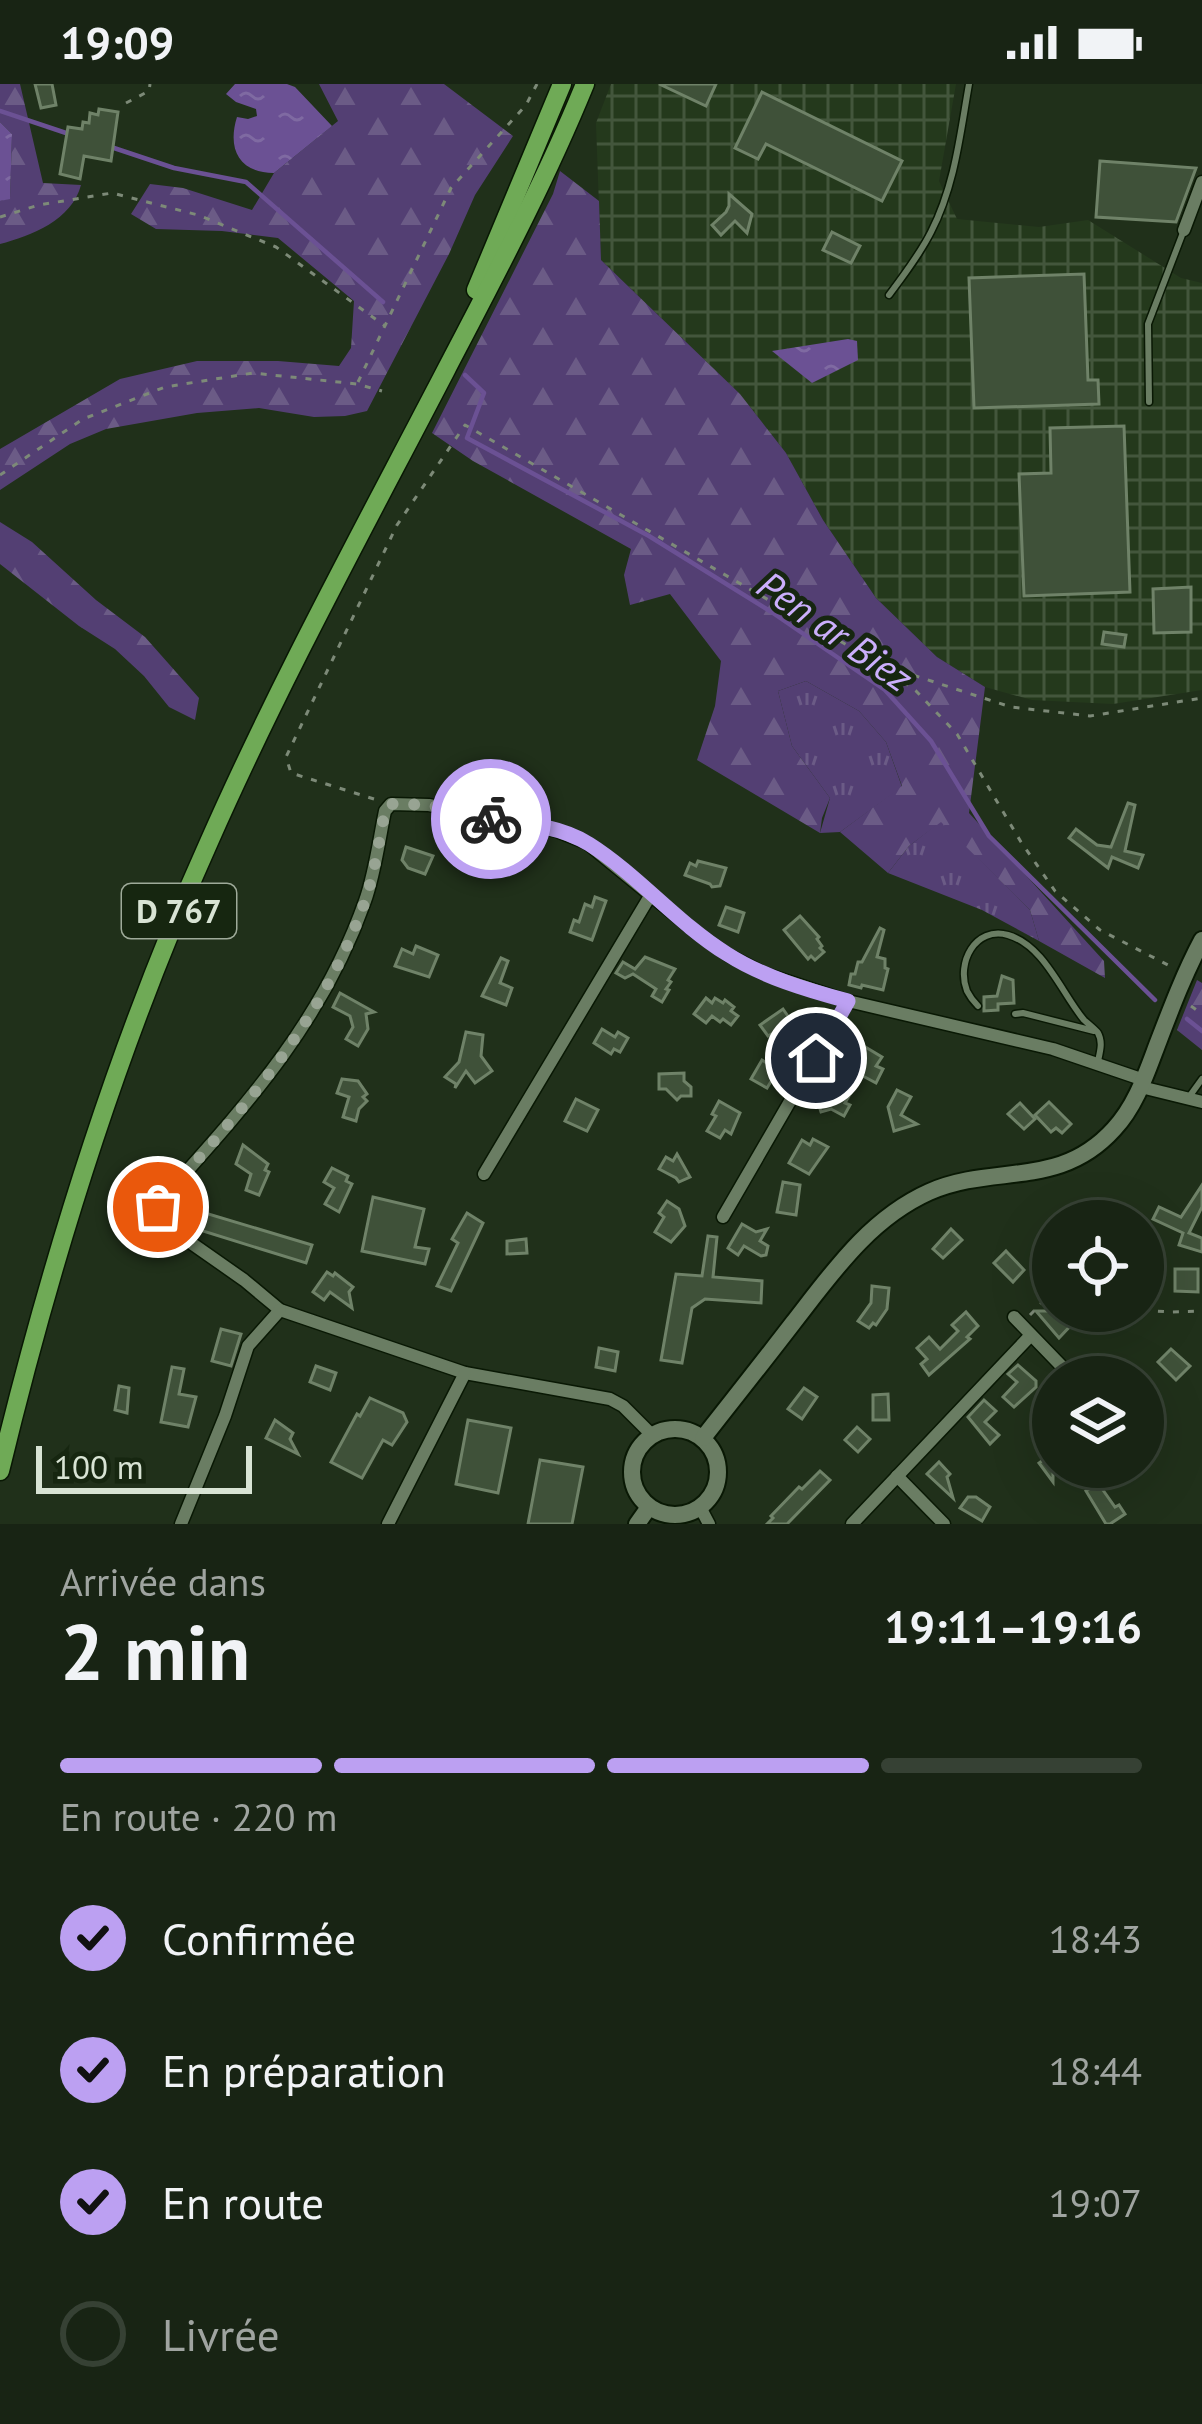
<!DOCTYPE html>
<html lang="fr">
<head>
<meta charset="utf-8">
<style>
	:root { --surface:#182414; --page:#253022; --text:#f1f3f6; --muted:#9fa4a0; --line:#364134; --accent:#bca0f2 }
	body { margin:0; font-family:"PT Sans",sans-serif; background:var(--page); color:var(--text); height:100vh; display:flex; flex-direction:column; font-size:45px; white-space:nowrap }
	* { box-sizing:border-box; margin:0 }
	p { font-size:39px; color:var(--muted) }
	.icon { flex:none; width:66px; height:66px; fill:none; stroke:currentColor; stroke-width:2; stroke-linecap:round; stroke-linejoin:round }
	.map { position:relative; height:1440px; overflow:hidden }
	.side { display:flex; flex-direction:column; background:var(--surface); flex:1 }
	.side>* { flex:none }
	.fabs { position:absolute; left:1032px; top:1116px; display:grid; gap:24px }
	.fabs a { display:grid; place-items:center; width:132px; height:132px; border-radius:50%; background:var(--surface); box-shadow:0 12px 48px #0002,0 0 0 3px var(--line); font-size:60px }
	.scale { position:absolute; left:36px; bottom:30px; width:216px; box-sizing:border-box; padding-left:12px; border:6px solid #d8e3d4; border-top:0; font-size:33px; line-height:42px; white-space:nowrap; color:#d8e3d4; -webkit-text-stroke:9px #162610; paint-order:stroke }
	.pin { position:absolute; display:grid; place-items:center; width:102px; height:102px; color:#fff; margin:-51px; border:6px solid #fff; border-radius:50%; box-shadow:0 3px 12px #0007 }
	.courier { position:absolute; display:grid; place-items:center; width:120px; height:120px; margin:-60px; border:9px solid #bca0f2; border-radius:50%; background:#fff; color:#222; box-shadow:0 3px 15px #0007 }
	.headline em { font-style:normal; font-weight:800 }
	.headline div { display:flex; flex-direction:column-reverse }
	.headline { display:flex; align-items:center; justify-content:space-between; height:204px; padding:0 60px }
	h1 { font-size:78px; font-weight:800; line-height:90px }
	.bar { display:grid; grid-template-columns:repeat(4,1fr); gap:18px 12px; align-content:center; height:144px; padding:0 60px }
	.bar i { height:15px; border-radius:9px; background:var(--line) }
	.bar .on { background:var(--accent) }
	.bar p { grid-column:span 4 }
	ol { padding:0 60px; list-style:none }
	li { display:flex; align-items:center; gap:36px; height:132px }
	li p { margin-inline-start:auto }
	li .icon { padding:12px; border-radius:50%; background:var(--accent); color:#111; stroke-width:4 }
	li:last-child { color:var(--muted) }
	li i { width:66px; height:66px; border:6px solid var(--line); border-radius:50% }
	.status { display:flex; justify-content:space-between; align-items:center; height:84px; padding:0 60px; background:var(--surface); direction:ltr }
	.status svg { height:33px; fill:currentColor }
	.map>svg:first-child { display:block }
	.industrial { fill:url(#industrial-grid) }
	.grass { fill:url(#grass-tufts) }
	.forest { fill:url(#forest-firs) }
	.water { fill:url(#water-ripples) }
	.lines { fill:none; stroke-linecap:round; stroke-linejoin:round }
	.stream { stroke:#6b5194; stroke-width:4.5 }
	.building { fill:#3f5139; stroke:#6f8268; stroke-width:3 }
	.service-casing { stroke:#091804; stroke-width:9 }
	.minor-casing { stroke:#091804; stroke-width:15 }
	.secondary-casing { stroke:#091804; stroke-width:20 }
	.primary-casing { stroke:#091804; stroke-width:21 }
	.path { stroke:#7d8a78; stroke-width:3; stroke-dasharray:6 9; stroke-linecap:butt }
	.service { stroke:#6a7d63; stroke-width:6 }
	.minor { stroke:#6a7d63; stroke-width:12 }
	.secondary { stroke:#6a7d63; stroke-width:16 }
	.primary { stroke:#6faa56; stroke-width:18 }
	.done { stroke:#98a493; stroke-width:12; stroke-dasharray:0 21.6 }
	.route { stroke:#bca0f2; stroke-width:15 }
	.labels { text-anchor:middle; stroke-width:10; stroke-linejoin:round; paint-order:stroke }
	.shield { fill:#162610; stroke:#9eaa99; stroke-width:3 }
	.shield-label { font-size:33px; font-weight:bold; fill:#d8e3d4 }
	.water-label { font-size:39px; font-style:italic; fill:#cbaffc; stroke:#162610 }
</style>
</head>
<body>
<div class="status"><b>19:09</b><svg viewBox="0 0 49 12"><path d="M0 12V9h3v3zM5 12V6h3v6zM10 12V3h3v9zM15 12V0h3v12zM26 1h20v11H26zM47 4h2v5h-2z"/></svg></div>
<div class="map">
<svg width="1202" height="1440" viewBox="0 0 1202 1440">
	<defs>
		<pattern id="industrial-grid" width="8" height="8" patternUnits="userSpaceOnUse" patternTransform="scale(3)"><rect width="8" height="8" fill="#24391c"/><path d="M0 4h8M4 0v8" fill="none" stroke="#43563c"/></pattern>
		<pattern id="grass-tufts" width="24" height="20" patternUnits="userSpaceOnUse" patternTransform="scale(3)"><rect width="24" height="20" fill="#533f73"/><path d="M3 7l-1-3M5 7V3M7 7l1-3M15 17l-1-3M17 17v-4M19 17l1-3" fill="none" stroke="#6b5b86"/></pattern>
		<pattern id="forest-firs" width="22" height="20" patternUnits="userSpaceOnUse" patternTransform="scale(3)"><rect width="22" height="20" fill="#533f73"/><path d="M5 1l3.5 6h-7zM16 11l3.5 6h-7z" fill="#6b5b86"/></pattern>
		<pattern id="water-ripples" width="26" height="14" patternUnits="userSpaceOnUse" patternTransform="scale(3)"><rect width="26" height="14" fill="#6b5194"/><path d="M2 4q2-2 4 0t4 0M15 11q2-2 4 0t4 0" fill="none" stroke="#7f6aa2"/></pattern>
	</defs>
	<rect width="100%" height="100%" fill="#20301a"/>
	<path class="industrial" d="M611,0h345l-17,97 18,38 82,8 49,-7 93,58 21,5v407l-89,14 -81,-4 -47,-13 -48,-30 -61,-59 -53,-78 -37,-67 -46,-59 -139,-134 -5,-137z"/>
	<g class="grass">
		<path d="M806,597l53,30 27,31 16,45 -62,45 -20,1 10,-35 -38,-52 -14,-55z"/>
		<path d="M941,737l89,89 9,31 -57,-31 -94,-37 21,-27z"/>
	</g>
	<g class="forest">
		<path d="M0,0h20l23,99 38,2c-9,35 -50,51 -81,59v-43l10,-3 2,-64 -12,-12z"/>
		<path d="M319,0h125l69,52 -38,59 -26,59 -82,157 -22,5 -31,1 -55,-9 -62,5 -91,16 -36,15 -70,46v-41l120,-70 77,-18h81l61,5 12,-18 3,-47 -76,-63 -56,-7 -66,-2 -25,-15 19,-30 33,4 69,22 22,-37 64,-52z"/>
		<path d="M560,87l39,30 2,59 139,134 46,59 37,67 53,78 61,59 48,30 -16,126 135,148 1,17 -66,-37 -9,-31 -89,-88 -32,24 -21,27 -48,-41 62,-46 -16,-44 -27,-31 -53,-30 -28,10 14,55 38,52 -8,20 -2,15 -123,-73 18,-54 6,-45 -51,-67 -40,11 -6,-30 7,-26 -158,-88 -41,-28 121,-239z"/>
		<path d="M0,438l32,20 64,58 49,37 54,61 -4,22 -26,-13 -25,-31 -29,-27 -36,-23 -79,-62z"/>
		<path d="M1197,896l5,3v67l-25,-20z"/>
	</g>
	<g class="water">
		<path d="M235,0h52l8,3 37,39 -58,47c-35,0 -47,-24 -37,-56l11,2 9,-3 -1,-7 -20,-7 -10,-8z"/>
		<path d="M0,38l12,12 -2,65 -10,2z"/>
		<path d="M848,255l9,2 1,19 -46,23 -40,-32z"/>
	</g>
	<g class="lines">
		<g class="stream">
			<path d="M0,27l69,23"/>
			<path d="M108,62l66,22 72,14 137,120"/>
			<path d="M465,291l19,18 -17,45 182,98 124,77 112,77 46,51 58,95 166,164"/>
			<path d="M1187,935l15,12"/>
		</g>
	</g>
	<g class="building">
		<path d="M35,0h17l4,21 -15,3z"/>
		<path d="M659,0h57l-10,22z"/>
		<path d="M762,8l140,69 -20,40 -116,-57 -8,15 -23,-11z"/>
		<path d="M99,25l19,3 -7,49 -27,-5 -4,23 -20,-5 8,-47 14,2 1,-7 6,1 1,-10 8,2z"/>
		<path d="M1100,77l96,7 -20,54 -80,-5z"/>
		<path d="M729,110l23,20 -5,19 -12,-12 -14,14 -9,-10 14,-13 3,-6z"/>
		<path d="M832,148l28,14 -9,17 -28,-13z"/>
		<path d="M1084,190l4,106h10l1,24 -125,4 -5,-130z"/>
		<path d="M1124,342l6,166 -106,4 -5,-122 32,-1 -1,-45z"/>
		<path d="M1191,503v45l-37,1 -1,-44z"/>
		<path d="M1104,548l22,3 -2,12 -22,-3z"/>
		<path d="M1128,719l7,2 -10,46 18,4 -5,13 -26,-11 -4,11 -39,-30 7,-9 21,16 14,2z"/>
		<path d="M406,763l27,9 -8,18 -17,-6 -6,-8z"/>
		<path d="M698,777l28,7 -6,18 -8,1 -2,-3 -25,-9 5,-12 6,3z"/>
		<path d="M595,813l11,4 -14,39 -22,-8 4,-12 5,2 6,-18 7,3z"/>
		<path d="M726,823l18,6 -6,19 -19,-7z"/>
		<path d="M800,832l19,21 -2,2 5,7 -2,2 4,4 -9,8 -4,-4 -3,3 -24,-29z"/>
		<path d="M880,844l4,2 -7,27 8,2v9l3,1 -5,21 -21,-5 -1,3 -12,-3 2,-11h4l3,-12h4z"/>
		<path d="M416,862l22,9 -9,22 -34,-11 7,-17 11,5z"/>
		<path d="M645,873l30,12 -7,11 3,2 -5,7 3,1 -7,12 -10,-6 4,-7 -23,-15 -8,4 -9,-5 7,-11 12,7z"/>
		<path d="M501,874l7,3 -8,22 12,5 -6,17 -24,-9z"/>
		<path d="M1002,892l11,4 1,23 -16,1v6l-14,1v-14l13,-1z"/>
		<path d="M340,909l34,19 -8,2 2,15 -10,17 -12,-7 7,-12 -3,-11 -17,-9z"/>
		<path d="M706,914l6,5 3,-5 8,5 2,-3 9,7 -3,4 7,5 -7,9 -8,-6 -3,3 -8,-6 -6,7 -12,-9z"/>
		<path d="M783,925l9,13 -24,14 -8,-11z"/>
		<path d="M602,945l13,8 3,-5 10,6 -8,14 -6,-3 -3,5 -17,-11z"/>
		<path d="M466,948l17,3 -2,21 11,15 -17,12 -9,-12 -11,17 1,-4 -11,-7 14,-15z"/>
		<path d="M852,955l30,18 -6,9 7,3 -7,14 -15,-8 -16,28 5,2 -6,11 -13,-7 -10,3 -4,-12 8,-3 10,-17 -5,-3z"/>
		<path d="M762,976l16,10 -11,18 -16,-9z"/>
		<path d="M684,989v8l7,6v9h-10l-4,4 -11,-11h-7v-15z"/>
		<path d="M342,995l16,2 9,13 -4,3 4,4 -8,8 -3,12 -13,-4 6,-20 -12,-4z"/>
		<path d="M897,1006l14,7 -10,18 16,9 -23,7 -6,-24z"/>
		<path d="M576,1015l22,11 -11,21 -22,-10z"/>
		<path d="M719,1017l21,12 -9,21 -6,-4 -5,8 -13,-7 9,-15 -4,-2z"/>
		<path d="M1049,1018l22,22 -9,9 -6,-5 -5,4 -16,-17z"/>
		<path d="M1020,1019l15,16 -11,10 -16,-15z"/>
		<path d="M813,1055l15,8 -19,27 -20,-11 13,-23 8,5z"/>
		<path d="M243,1061l25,19 -3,6 4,2 -10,23 -13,-5 5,-16 -15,-10z"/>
		<path d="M677,1070l13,23 -11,5 -3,-4 -17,-9 7,-12 7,4z"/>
		<path d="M332,1084l16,8 -2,5 6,3 -13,28 -14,-8 9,-16 -10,-6z"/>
		<path d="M783,1098l17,3 -4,30 -19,-3z"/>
		<path d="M1202,1101v22l-13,26 13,5v14l-23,-7 4,-12 -30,-14 6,-12 22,10z"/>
		<path d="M373,1113l51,12 -9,38 14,2 -4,15 -63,-13z"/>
		<path d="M667,1117l12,8 6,17 -14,16 -16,-10 9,-15 -5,-4z"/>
		<path d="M185,1123l127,38 -6,18 -119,-37 1,-3 -7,-2z"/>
		<path d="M467,1129l16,10 -32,68 -14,-5 21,-43 -6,-4z"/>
		<path d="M742,1140l14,8 11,-3 -7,12 8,5 -2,9 -5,1 -17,-10 -6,9 -10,-7z"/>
		<path d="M951,1145l11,11 -19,18 -10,-9z"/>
		<path d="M708,1152l9,1 -4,40 49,4 -1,22 -56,-4 -13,9 -10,55 -21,-3 15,-86 26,2z"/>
		<path d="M526,1155l1,14 -20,1v-13z"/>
		<path d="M1006,1167l18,19 -11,12 -19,-19z"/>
		<path d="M1175,1185h23v23l-23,-1z"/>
		<path d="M327,1188l6,4 2,-3 18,14 -4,5 3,16 -22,-16 -6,8 -11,-8z"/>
		<path d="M872,1202l17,2 -2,21 -11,16 -3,-2 -4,5 -11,-7 13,-18z"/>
		<path d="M1036,1227h28l11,10 -16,17z"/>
		<path d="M966,1228l12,14 -11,11 3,2 -41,36 -8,-11 6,-5 -10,-11 12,-11 11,12 18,-18 -6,-6z"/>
		<path d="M221,1245l20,5 -10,32 -19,-5z"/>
		<path d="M599,1264l19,4 -3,19 -19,-4z"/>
		<path d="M1171,1265l19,17 -14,14 -18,-18z"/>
		<path d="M1018,1281l18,16v6l-22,20 -11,-10 14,-15 -9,-8z"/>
		<path d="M316,1282l20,7 -6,17 -20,-8z"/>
		<path d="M172,1283l12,2 -5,25 17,3 -8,30 -27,-5z"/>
		<path d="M119,1302l10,2 -2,25 -12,-3z"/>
		<path d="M804,1304l13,9 -15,22 -14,-10z"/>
		<path d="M888,1310l1,26h-16v-25z"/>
		<path d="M370,1314l33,15 4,9 -15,23 -9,-5 -21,38 -31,-16 26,-48 3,2z"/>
		<path d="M984,1316l12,11 -11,11 14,13 -9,9 -22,-27z"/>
		<path d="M275,1336l18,13 -3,6 8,15 -32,-16z"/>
		<path d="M468,1336l43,8 -13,65 -42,-9z"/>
		<path d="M857,1343l13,12 -12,13 -13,-12z"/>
		<path d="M1053,1351v47l-14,-19 8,-6 -8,-11z"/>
		<path d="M540,1376l43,7 -11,57h-44z"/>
		<path d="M939,1378l11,12 -3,3 6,21 -26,-24z"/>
		<path d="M820,1387l10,9 -43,44h-20l6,-6 -2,-2 28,-29 3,2z"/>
		<path d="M1098,1399l17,24 4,-2 6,9 -15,10h-4l-20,-33z"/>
		<path d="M968,1413h8l14,10 -8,14 -22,-13z"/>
	</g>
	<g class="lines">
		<defs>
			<g id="service">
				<path d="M889,211c15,-20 31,-41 42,-63 24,-47 29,-97 38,-148"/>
				<path d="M1149,318l-1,-78 36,-94"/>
				<path d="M978,922c-3,-3 -9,-11 -11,-15 -11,-28 8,-65 41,-56 36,10 54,59 76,85 2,2 12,10 14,13 5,9 2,19 0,28"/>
				<path d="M1015,930l8,-1 71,18"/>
				<path d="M1189,1013l13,-18"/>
			</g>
			<g id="minor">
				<path d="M1184,146l18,-48"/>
				<path d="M1141,1003l61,15"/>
				<path d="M484,1090l166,-278"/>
				<path d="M723,1133l125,-216"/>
				<path d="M1014,1233l58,60"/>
				<path d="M651,1350l-28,-28 -13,-7 -145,-26 -185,-63 -36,-30 -80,-56 -6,-17 5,-9c84,-94 159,-175 202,-297 10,-28 14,-61 20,-90l6,-7 38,1 128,26 30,12 110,90 31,22 35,18 85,28 205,48 91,31"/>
				<path d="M897,1392l47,48"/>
				<path d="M700,1423l9,17"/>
				<path d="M181,1440l44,-108 23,-70 32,-36"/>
				<path d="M388,1440l77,-151"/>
				<path d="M852,1440l179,-189"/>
			</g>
			<g id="secondary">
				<circle cx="675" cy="1388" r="43"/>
				<path d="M703,1354c30,-38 60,-76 90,-115 39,-50 76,-104 136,-131 66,-29 130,-2 185,-63 23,-25 33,-58 45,-89 13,-34 26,-68 43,-100"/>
				<path d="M637,1440l12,-17"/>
			</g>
			<g id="primary">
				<path d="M476,206l86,-206"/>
				<path d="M0,1387c52,-215 118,-427 209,-629 71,-161 156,-316 237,-472 49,-94 99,-188 139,-286"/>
			</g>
		</defs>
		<use href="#service" class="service-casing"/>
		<use href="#minor" class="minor-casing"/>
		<use href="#secondary" class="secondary-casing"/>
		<use href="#primary" class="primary-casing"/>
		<g class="path">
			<path d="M126,19l23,-12 1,-7"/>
			<path d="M0,133l39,-12 73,-12 86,22 78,32 109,79"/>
			<path d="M358,298l93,-194 75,-83 11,-21"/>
			<path d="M0,391l83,-56 82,-32 88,-14 104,11 25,7"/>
			<path d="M885,582l126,41 79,9 112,-18"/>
			<path d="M374,715l-83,-26 -5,-16 111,-232 68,-100 413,238 38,28 41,43 64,108 34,49 45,39 70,36"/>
			<path d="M1191,922l11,8"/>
			<path d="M1143,1226l26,2 33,-1"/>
			<path d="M1030,1231l23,-24"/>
		</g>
		<use href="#service" class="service"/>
		<use href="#minor" class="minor"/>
		<use href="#secondary" class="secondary"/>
		<use href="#primary" class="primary"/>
	</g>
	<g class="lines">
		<path class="done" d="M158,1123l5,-9c83,-92 160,-177 202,-297 10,-29 14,-61 20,-90l6,-7 38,1 62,14"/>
		<path class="route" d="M491,735c33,4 69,7 98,25 49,31 88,79 138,110 36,23 80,36 121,47l-32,57"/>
	</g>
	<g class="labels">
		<rect class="shield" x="122" y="800" width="114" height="54" rx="9"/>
		<g class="shield-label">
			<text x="179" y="839">D 767</text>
		</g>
		<g class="water-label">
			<text transform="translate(835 547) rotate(35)" y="14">Pen ar Biez</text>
		</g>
	</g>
</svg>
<div class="fabs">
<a><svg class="icon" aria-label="locate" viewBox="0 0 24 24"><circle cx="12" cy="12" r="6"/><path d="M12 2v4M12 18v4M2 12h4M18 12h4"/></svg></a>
<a><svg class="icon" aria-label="layers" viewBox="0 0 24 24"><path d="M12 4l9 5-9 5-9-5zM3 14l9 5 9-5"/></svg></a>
</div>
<div class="scale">100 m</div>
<div class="pin" style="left:158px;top:1123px;background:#ea580c"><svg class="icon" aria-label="bag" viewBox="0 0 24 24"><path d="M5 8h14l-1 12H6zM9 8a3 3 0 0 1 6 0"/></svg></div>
<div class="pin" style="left:816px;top:974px;background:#1f2937"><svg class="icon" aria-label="home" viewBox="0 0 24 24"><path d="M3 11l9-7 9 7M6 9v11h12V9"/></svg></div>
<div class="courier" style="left:491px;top:735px"><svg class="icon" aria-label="bike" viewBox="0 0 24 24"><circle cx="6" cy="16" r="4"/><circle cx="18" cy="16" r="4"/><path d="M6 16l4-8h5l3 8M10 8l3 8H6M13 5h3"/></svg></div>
</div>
<section class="side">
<div class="headline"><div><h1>2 min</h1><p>Arrivée dans</p></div><em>19:11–19:16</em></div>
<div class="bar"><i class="on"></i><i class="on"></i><i class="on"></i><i></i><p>En route · 220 m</p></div>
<ol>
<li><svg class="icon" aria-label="check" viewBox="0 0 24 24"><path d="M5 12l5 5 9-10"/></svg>Confirmée<p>18:43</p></li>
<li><svg class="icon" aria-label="check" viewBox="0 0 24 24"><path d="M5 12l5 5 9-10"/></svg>En préparation<p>18:44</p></li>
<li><svg class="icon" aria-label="check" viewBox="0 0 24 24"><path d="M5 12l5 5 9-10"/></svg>En route<p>19:07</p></li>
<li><i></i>Livrée</li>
</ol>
</section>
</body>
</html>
